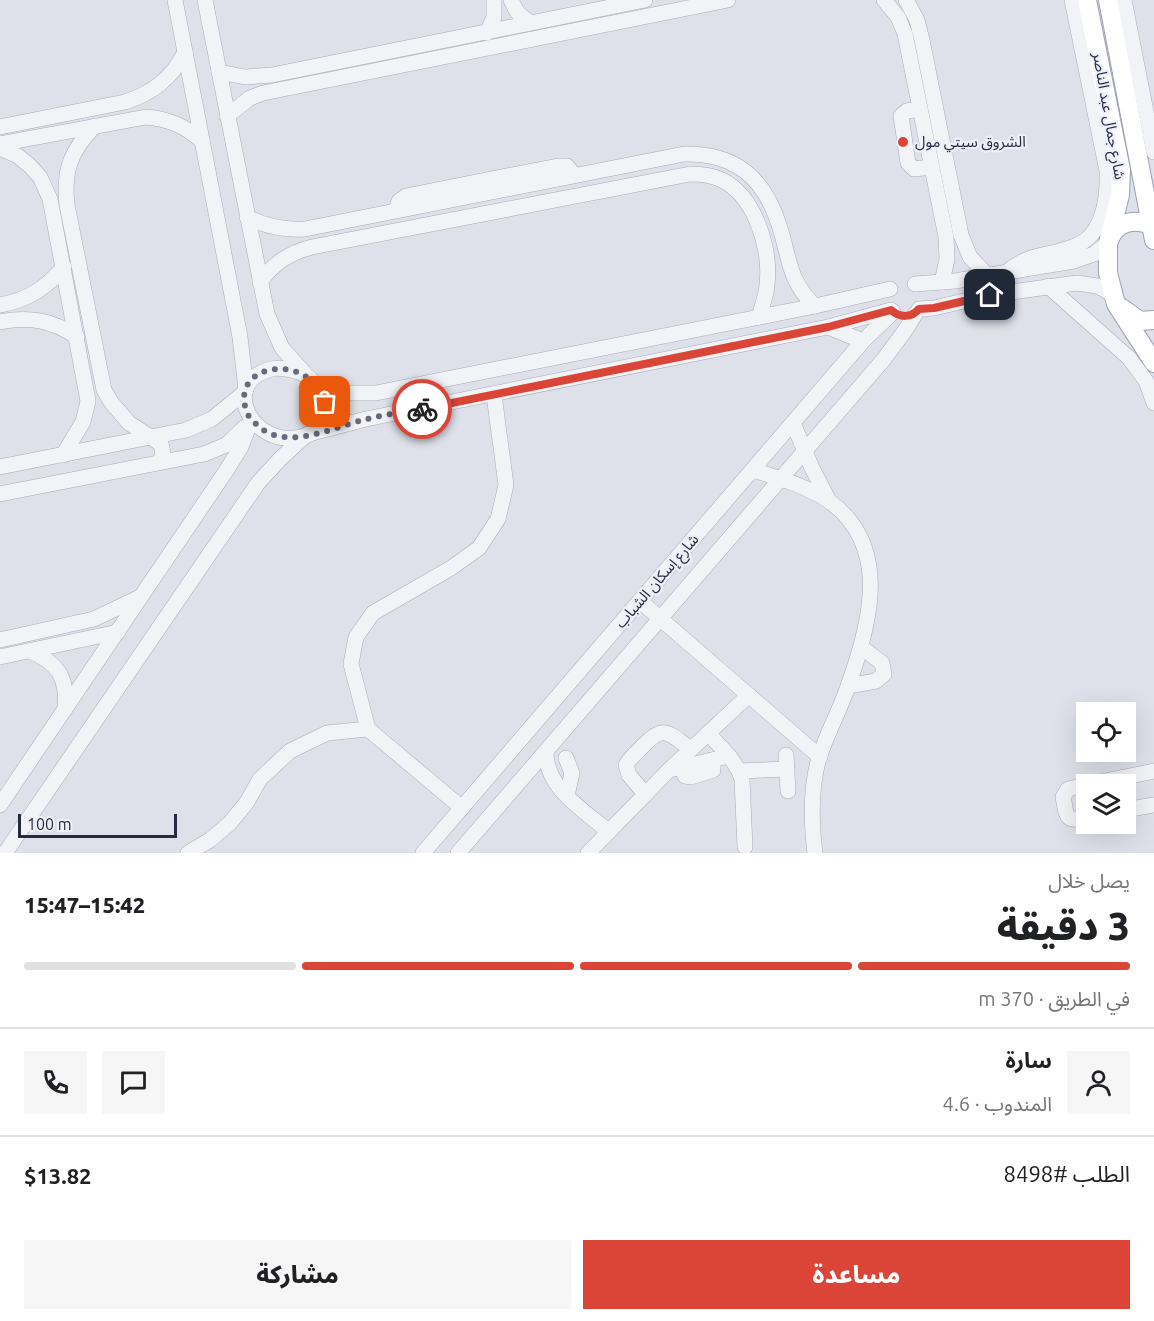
<!DOCTYPE html>
<html lang="ar">
<head>
<meta charset="utf-8">
<style>
	:root { --surface:#fff; --page:#f6f6f6; --text:#202124; --muted:#757577; --line:#e0e0e0; --accent:#da4538 }
	body { margin:0; font-family:Ubuntu,"Noto Sans Arabic",sans-serif; background:var(--page); color:var(--text); direction:rtl; height:100vh; display:flex; flex-direction:column; font-size:22px; white-space:nowrap }
	* { box-sizing:border-box; margin:0 }
	p { font-size:20px; color:var(--muted) }
	.icon { flex:none; width:33px; height:33px; fill:none; stroke:currentColor; stroke-width:2; stroke-linecap:round; stroke-linejoin:round }
	.map { position:relative; height:853px; overflow:hidden; direction:ltr }
	.drawer { display:flex; flex-direction:column; background:var(--surface); flex:1 }
	.drawer>* { flex:none }
	.controls { position:absolute; left:1076px; top:702px; display:grid; gap:12px }
	.controls a { display:grid; place-items:center; width:60px; height:60px; border-radius:0px; background:var(--surface); box-shadow:0 6px 24px #0002; font-size:30px }
	.scale { position:absolute; left:18px; bottom:15px; width:159px; box-sizing:border-box; padding-left:6px; border:3px solid #262a42; border-top:0; font-size:16px; line-height:21px; white-space:nowrap; color:#262a42; -webkit-text-stroke:4px #eef0f7; paint-order:stroke }
	.pin { position:absolute; display:grid; place-items:center; width:51px; height:51px; color:#fff; margin:-26px; border-radius:12px; box-shadow:0 3px 9px #0006 }
	.courier { position:absolute; display:grid; place-items:center; width:60px; height:60px; margin:-30px; border:4px solid #da4538; border-radius:50%; background:#fff; color:#222; box-shadow:0 2px 8px #0007 }
	.headline em { font-style:normal; font-weight:800 }
	.headline div { display:flex; flex-direction:column-reverse }
	.headline { display:flex; align-items:center; justify-content:space-between; height:102px; padding:0 24px }
	h1 { font-size:39px; font-weight:800; line-height:45px }
	.bar { display:grid; grid-template-columns:repeat(4,1fr); gap:9px 6px; align-content:center; height:72px; padding:0 24px }
	.bar i { height:8px; border-radius:4px; background:var(--line) }
	.bar .on { background:var(--accent) }
	.bar p { grid-column:span 4 }
	.line { display:flex; align-items:center; gap:15px; padding:0 24px; border-top:2px solid var(--line) }
	.line div { flex:1 }
	.round { display:grid; place-items:center; flex:none; width:63px; height:63px; border-radius:0px; background:var(--page) }
	.action { display:flex; gap:12px; margin-top:auto; padding:12px 24px }
	.action a { flex:1; height:69px; border-radius:0px; background:var(--accent); color:#fff; font-size:24px; font-weight:800; line-height:69px; text-align:center }
	.action a+a { background:var(--page); color:var(--text) }
	.map>svg:first-child { display:block }
	.lines { fill:none; stroke-linecap:round; stroke-linejoin:round }
	.minor-casing { stroke:#a8aab8; stroke-width:16 }
	.major-casing { stroke:#9da1b6; stroke-width:20 }
	.minor { stroke:#f2f3f7; stroke-width:15 }
	.major { stroke:#fff; stroke-width:18 }
	.done { stroke:#676a7d; stroke-width:6; stroke-dasharray:0 10.8 }
	.route { stroke:#da4538; stroke-width:8 }
	.poi-dot { fill:#da4538; stroke:#eef0f7; stroke-width:2 }
	.labels { text-anchor:middle; stroke-width:4.5; stroke-linejoin:round; paint-order:stroke }
	.street-label { font-size:15px; fill:#262a42; stroke:#eef0f7 }
	.poi-label { font-size:15px; fill:#262a42; stroke:#eef0f7; text-anchor:start }
</style>
</head>
<body>
<div class="map">
<svg width="1154" height="853" viewBox="0 0 1154 853">
	<rect width="100%" height="100%" fill="#dfe1ea"/>
	<g class="lines">
		<defs>
			<g id="minor">
				<path d="M175,0l65,337 6,52"/>
				<path d="M205,0l62,314 15,34 26,29"/>
				<path d="M511,0l6,12 13,11"/>
				<path d="M884,0l14,17 7,17 41,203 1,22 -5,23"/>
				<path d="M906,0l11,20 5,20 39,195 9,22 17,18"/>
				<path d="M1124,0l30,152"/>
				<path d="M487,33l7,-16v-17"/>
				<path d="M219,72l26,5 27,-2 373,-75"/>
				<path d="M920,109l-13,2 -6,5 7,47 6,6 18,-2"/>
				<path d="M227,116l23,-18 13,-5 465,-93"/>
				<path d="M95,126c-24,24 -32,44 -28,79l37,185 7,12 18,21 32,21 2,9 -3,9"/>
				<path d="M0,127l125,-25c28,-9 47,-24 60,-50"/>
				<path d="M0,144l146,-27c23,2 39,9 56,24"/>
				<path d="M0,148l18,8 12,10 10,11 10,22 38,202 -5,21 -20,33"/>
				<path d="M396,210l3,-9 7,-5 152,-30h9l7,9"/>
				<path d="M247,217c19,10 37,13 58,12l379,-75c52,-1 81,24 96,74 10,32 9,54 35,78"/>
				<path d="M1008,271c25,-20 43,-14 69,-26 27,-11 31,-49 30,-74l-35,-171"/>
				<path d="M260,282c14,-19 29,-29 52,-35l378,-73c11,0 22,1 32,6 34,17 49,70 45,105 -1,11 -5,21 -8,32"/>
				<path d="M915,284l40,-3 119,-20 20,-7 14,-11"/>
				<path d="M1048,286l81,72 17,23 8,22"/>
				<path d="M0,305c28,-5 46,-17 64,-38"/>
				<path d="M919,309l15,-1 56,-13 87,-12 20,3 8,4 7,5 3,8"/>
				<path d="M0,322c29,-6 52,-2 77,15"/>
				<path d="M828,327l35,14"/>
				<path d="M276,368c11,1 22,2 31,8 20,14 27,51 -2,60 -53,16 -90,-57 -29,-68z"/>
				<path d="M316,385l28,8h32l439,-87 75,-17"/>
				<path d="M793,423l19,45 17,33"/>
				<path d="M308,434l58,-15 462,-92 63,-17"/>
				<path d="M0,467l186,-37 26,-11 33,-27"/>
				<path d="M753,470c25,8 54,16 76,31 63,45 41,124 19,185 -8,24 -21,47 -29,72 -9,31 -8,63 -4,95"/>
				<path d="M0,494l204,-40 22,-9 19,-18"/>
				<path d="M640,601l180,156"/>
				<path d="M0,640l94,-21 44,-21"/>
				<path d="M30,651c28,12 38,27 35,58"/>
				<path d="M0,657l118,-25"/>
				<path d="M848,686l28,-5 8,-7 -2,-11 -21,-16"/>
				<path d="M708,733c13,15 28,27 34,46l3,68"/>
				<path d="M546,752c0,37 38,58 63,80"/>
				<path d="M786,755l2,36"/>
				<path d="M566,758l6,15 -5,23"/>
				<path d="M681,767l4,9 6,1 22,-7v-10"/>
				<path d="M669,770l60,-14"/>
				<path d="M739,771l48,-2"/>
				<path d="M1090,784l64,-13"/>
				<path d="M1086,785l-18,4 -5,8c4,18 1,26 23,21"/>
				<path d="M645,794l-16,-19 -3,-10c4,-7 10,-12 16,-18 22,-24 26,-14 49,2"/>
				<path d="M0,805l226,-334 15,-24 10,-27"/>
				<path d="M462,808l-94,-79 -17,-65 5,-27 17,-24 78,-45 28,-20 19,-29 8,-34 -12,-90"/>
				<path d="M1125,810l29,-5"/>
				<path d="M5,853l253,-370 22,-24 25,-23"/>
				<path d="M188,853l22,-13 20,-17 17,-21 13,-23 30,-28 37,-18 41,-4"/>
				<path d="M423,853l440,-512 30,-29"/>
				<path d="M458,853l426,-494 20,-27 12,-19"/>
				<path d="M588,853l81,-83 80,-75"/>
			</g>
			<g id="major">
				<path d="M1087,0l34,170 -1,25 -12,48v30l8,31 38,59"/>
				<path d="M1108,0l46,240"/>
				<path d="M1109,241c6,-19 25,-23 42,-16"/>
				<path d="M1122,308l18,13 14,-1"/>
			</g>
		</defs>
		<use href="#minor" class="minor-casing"/>
		<use href="#major" class="major-casing"/>
		<use href="#minor" class="minor"/>
		<use href="#major" class="major"/>
	</g>
	<g class="lines">
		<path class="done" d="M325,402c-17,-50 -90,-39 -80,4 1,6 4,12 9,16 28,31 75,7 109,-2 19,-5 39,-8 59,-11"/>
		<path class="route" d="M422,409l406,-82 63,-17c9,8 20,8 28,-1l15,-1 56,-13"/>
	</g>
	<circle class="poi-dot" cx="903" cy="142" r="6"/>
	<g class="labels">
		<g class="street-label">
			<text transform="translate(1109 116) rotate(80)" y="5">شارع جمال عبد الناصر</text>
			<text transform="translate(657 581) rotate(-49)" y="5">شارع إسكان الشباب</text>
		</g>
		<g class="poi-label">
			<text x="915" y="147">الشروق سيتي مول</text>
		</g>
	</g>
</svg>
<div class="controls">
<a><svg class="icon" aria-label="locate" viewBox="0 0 24 24"><circle cx="12" cy="12" r="6"/><path d="M12 2v4M12 18v4M2 12h4M18 12h4"/></svg></a>
<a><svg class="icon" aria-label="layers" viewBox="0 0 24 24"><path d="M12 4l9 5-9 5-9-5zM3 14l9 5 9-5"/></svg></a>
</div>
<div class="scale">100 m</div>
<div class="pin" style="left:325px;top:402px;background:#ea580c"><svg class="icon" aria-label="bag" viewBox="0 0 24 24"><path d="M5 8h14l-1 12H6zM9 8a3 3 0 0 1 6 0"/></svg></div>
<div class="pin" style="left:990px;top:295px;background:#1f2937"><svg class="icon" aria-label="home" viewBox="0 0 24 24"><path d="M3 11l9-7 9 7M6 9v11h12V9"/></svg></div>
<div class="courier" style="left:422px;top:409px"><svg class="icon" aria-label="bike" viewBox="0 0 24 24"><circle cx="6" cy="16" r="4"/><circle cx="18" cy="16" r="4"/><path d="M6 16l4-8h5l3 8M10 8l3 8H6M13 5h3"/></svg></div>
</div>
<section class="drawer">
<div class="headline"><div><h1>3 دقيقة</h1><p>يصل خلال</p></div><em>15:42–15:47</em></div>
<div class="bar"><i class="on"></i><i class="on"></i><i class="on"></i><i></i><p>في الطريق · 370 m</p></div>
<div class="line" style="height:108px"><a class="round"><svg class="icon" aria-label="person" viewBox="0 0 24 24"><circle cx="12" cy="8" r="4"/><path d="M4 21q1-7 8-7t8 7"/></svg></a><div><b>سارة</b><p>المندوب · 4.6</p></div><a class="round"><svg class="icon" aria-label="chat" viewBox="0 0 24 24"><path d="M4 5h16v11H9l-5 4z"/></svg></a><a class="round"><svg class="icon" aria-label="phone" viewBox="0 0 24 24"><path d="M5 4h4l2 5-3 2q2 4 5 5l2-3 5 2v4C11 20 4 13 5 4z"/></svg></a></div>
<div class="line" style="height:78px"><div>الطلب #8498</div><b>$13.82</b></div>
<div class="action"><a>مساعدة</a><a>مشاركة</a></div>
</section>
</body>
</html>
